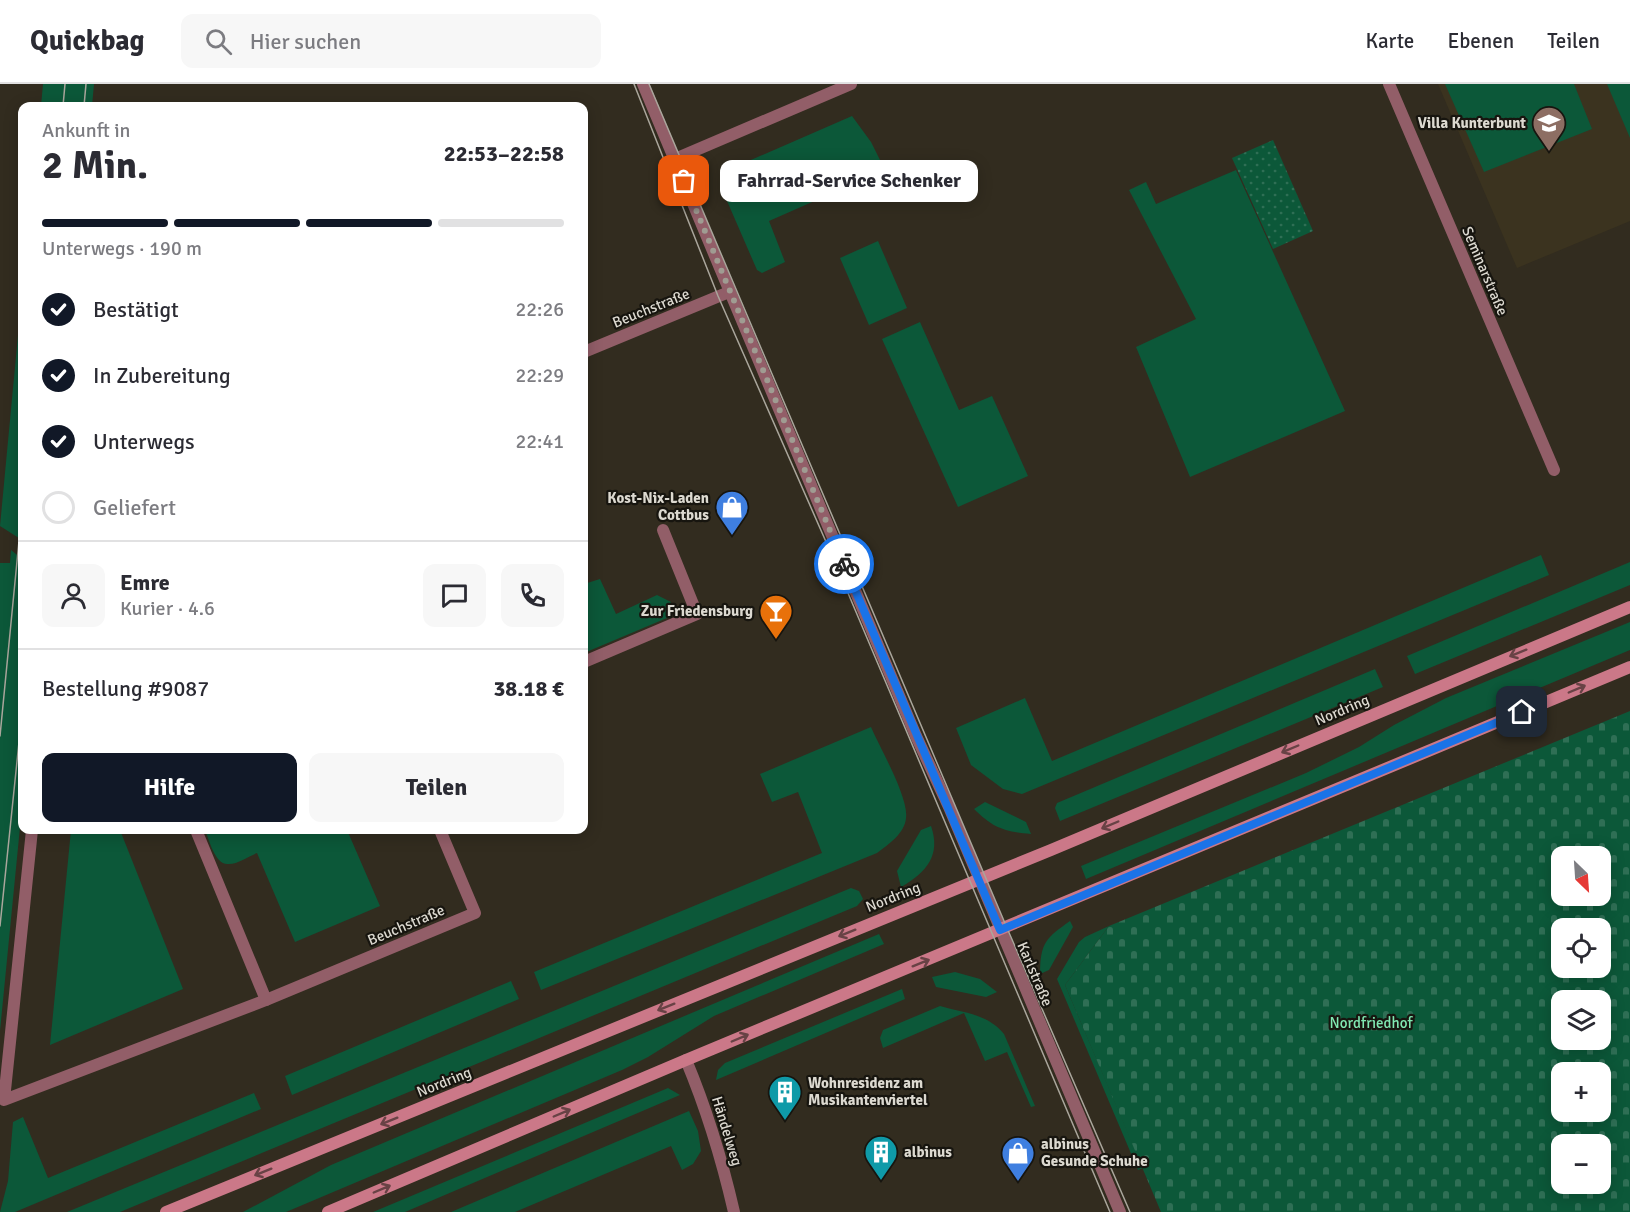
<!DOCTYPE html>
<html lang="de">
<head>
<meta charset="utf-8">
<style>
	:root { --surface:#fff; --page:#f7f7f7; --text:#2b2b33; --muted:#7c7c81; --line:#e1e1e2; --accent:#111827 }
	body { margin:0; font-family:Signika,sans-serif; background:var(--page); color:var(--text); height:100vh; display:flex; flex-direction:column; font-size:22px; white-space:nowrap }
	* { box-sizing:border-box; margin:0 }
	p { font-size:20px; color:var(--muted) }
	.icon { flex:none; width:33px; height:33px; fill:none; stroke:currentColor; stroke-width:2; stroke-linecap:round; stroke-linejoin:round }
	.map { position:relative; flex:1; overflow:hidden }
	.side { position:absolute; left:18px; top:18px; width:570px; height:732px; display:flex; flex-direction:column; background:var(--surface); border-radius:12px; box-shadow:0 3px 15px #0003 }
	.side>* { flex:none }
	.needle { width:39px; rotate:155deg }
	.buttons { position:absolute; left:1551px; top:762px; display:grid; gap:12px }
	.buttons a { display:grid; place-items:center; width:60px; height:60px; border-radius:12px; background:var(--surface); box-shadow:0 3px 15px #0003; font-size:30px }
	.pin { position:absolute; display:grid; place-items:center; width:51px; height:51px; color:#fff; margin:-26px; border-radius:12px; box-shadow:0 3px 9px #0006 }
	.courier { position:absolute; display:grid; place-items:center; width:60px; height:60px; margin:-30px; border:4px solid #1a73e8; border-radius:50%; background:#fff; color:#222; box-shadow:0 2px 8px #0007 }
	.bubble { position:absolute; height:42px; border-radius:12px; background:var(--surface); box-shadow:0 3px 15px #0003; font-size:20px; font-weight:700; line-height:42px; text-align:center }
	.head em { font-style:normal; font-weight:700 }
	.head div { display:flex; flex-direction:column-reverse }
	.head { display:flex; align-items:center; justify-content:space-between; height:102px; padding:0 24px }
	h1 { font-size:39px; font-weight:700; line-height:45px }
	.bar { display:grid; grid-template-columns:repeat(4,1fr); gap:9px 6px; align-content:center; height:72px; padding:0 24px }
	.bar i { height:8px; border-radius:4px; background:var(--line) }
	.bar .active { background:var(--accent) }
	.bar p { grid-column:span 4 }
	.line { display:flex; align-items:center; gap:15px; padding:0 24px; border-top:2px solid var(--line) }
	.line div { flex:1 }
	.round { display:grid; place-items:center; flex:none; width:63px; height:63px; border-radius:12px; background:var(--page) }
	ol { padding:0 24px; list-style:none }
	li { display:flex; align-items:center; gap:18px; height:66px }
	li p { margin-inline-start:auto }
	li .icon { padding:6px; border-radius:50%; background:var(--accent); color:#fff; stroke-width:4 }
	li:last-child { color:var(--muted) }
	li i { width:33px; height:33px; border:3px solid var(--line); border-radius:50% }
	.primary-button { display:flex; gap:12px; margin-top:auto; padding:12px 24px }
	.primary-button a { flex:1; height:69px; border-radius:12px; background:var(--accent); color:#fff; font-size:24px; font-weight:700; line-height:69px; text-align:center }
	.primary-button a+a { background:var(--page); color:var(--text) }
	header { display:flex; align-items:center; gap:36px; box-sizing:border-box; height:84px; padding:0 30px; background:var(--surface); border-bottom:2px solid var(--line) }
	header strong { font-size:28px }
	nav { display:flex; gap:33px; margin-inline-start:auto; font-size:21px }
	.search { width:420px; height:54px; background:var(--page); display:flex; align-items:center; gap:15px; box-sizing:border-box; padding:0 21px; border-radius:12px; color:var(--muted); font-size:22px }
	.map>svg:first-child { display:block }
	.built { fill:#3b331f }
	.green { fill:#0c5839 }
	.cemetery { fill:url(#cemetery-stones); fill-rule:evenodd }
	.park { fill:url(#park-dots) }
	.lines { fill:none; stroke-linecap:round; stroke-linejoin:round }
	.minor { stroke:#925e68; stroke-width:12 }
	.tertiary { stroke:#925e68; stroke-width:12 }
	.secondary { stroke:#cb7888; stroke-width:12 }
	.tram { stroke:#aaa69c; stroke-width:1.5 }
	.oneway { stroke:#684245 }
	.done { stroke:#a09c92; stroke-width:6; stroke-dasharray:0 10.8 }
	.route { stroke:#1a73e8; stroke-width:8 }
	.labels { text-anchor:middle; stroke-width:4.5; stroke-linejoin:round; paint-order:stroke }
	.poi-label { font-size:15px; font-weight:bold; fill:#dcd9d0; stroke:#17150f; text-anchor:end }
	.street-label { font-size:15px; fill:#dcd9d0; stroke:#17150f }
	.park-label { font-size:15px; fill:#81e9b3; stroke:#17150f }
</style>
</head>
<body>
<header>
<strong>Quickbag</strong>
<div class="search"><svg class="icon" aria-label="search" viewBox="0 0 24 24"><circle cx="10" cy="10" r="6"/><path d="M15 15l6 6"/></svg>Hier suchen</div>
<nav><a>Karte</a><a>Ebenen</a><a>Teilen</a></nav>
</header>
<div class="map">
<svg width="1630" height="1128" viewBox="0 0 1630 1128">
	<defs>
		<pattern id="cemetery-stones" width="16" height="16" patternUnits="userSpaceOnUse" patternTransform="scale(1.5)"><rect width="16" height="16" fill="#0c5839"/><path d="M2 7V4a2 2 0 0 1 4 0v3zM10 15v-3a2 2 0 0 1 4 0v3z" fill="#2f6f55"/></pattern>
		<pattern id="park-dots" width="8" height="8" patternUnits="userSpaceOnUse" patternTransform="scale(1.5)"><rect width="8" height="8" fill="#0c5839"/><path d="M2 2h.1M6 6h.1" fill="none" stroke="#2f6f55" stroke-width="1.8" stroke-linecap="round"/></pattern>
	</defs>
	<rect width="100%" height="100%" fill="#322c1f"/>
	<path class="built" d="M1438,0h192v137l-113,47z"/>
	<g class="green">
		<path d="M43,0h51l-2,22h-51z"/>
		<path d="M1445,0h129l18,45 -108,43z"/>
		<path d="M1607,0h23v54z"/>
		<path d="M852,32l19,26 14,28 -116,51 16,41 -23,11 -5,-3 -33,-76c12,-8 14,-14 13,-28z"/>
		<path d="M1236,86l109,241 -155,66 -54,-130 60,-28 -67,-129 17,-8 10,22z"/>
		<path d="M878,157l29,67 -38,17 -29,-67z"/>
		<path d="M22,209v247l-22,-14z"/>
		<path d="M920,238l39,88 33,-14 36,80 -70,31 -76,-168z"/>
		<path d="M11,466l11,9v248l-22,224v-468h10z"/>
		<path d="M1541,471l8,20 -527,219 -19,-5 -32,-24 -15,-37 69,-30 27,63z"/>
		<path d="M1630,478v23l-215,89 -8,-18z"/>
		<path d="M600,495l16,35 41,-19 14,7 -4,16 -83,35v-69z"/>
		<path d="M1630,538v28l-544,229 -5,-13 225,-93 53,-26 35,-22 52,-27z"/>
		<path d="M1375,585l8,18 -323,134 -5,-13 2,-5z"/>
		<path d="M871,643c9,21 38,71 35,91 -1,15 -18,27 -29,35l-336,137 -7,-18 288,-119 -24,-61 -26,10 -12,-28z"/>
		<path d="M985,718l41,20 5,12c-26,-2 -38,-6 -57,-25z"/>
		<path d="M931,742c10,29 -4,46 -30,61l-4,-16 24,-41z"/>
		<path d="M71,746h49l63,159 -133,56z"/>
		<path d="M205,746h142l33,76 -85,36 -38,-89c-8,3 -19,11 -28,11 -14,2 -20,-25 -24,-34z"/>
		<path d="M851,804l8,3 4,8 -6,7 -737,306h-53z"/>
		<path d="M1070,837l3,6 -24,43 -9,4c0,-31 6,-36 30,-53z"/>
		<path d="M1109,842l-44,59 78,183 -5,2 -81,-191 22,-37 6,-5z"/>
		<path d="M879,850l5,10 -170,72 -66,41 -26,13 -336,142h-43l88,-47z"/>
		<path d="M955,888l25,7 17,13 -11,5 -50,-10 -4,-10z"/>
		<path d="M511,897l8,18 -227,96 -7,-19z"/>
		<path d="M902,905l3,10 -189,81 2,-10 7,-7z"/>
		<path d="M940,922c24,7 48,8 64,28l31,72 -4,1 -24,-55 -22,9 -21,-48 -81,35 -3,-10 3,-8z"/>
		<path d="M668,1004l12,7 -275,117h-32z"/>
		<path d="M254,1009l7,16 -246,103h-15l8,-31 5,-59 10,-5 25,61z"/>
		<path d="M689,1027l9,20 3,20 -8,13 -11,6 -11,-24 -156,66h-64z"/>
	</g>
	<path class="cemetery" d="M1630,627v501h-469l-96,-227 44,-59zM1562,772h38v40h-38zM1562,844h38v40h-38zM1562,916h38v40h-38zM1562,988h38v40h-38zM1562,1060h38v40h-38z"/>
	<path class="park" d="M1273,56l40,91 -40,18 -41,-91z"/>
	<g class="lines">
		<g class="minor">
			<path d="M1389,0l165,386"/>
			<path d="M675,75l176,-75"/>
			<path d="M584,268l145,-60"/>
			<path d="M584,578l113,-48 -34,-84"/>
			<path d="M32,746l-28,270 262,-100 209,-87 -35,-83"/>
			<path d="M196,746l70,170"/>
			<path d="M686,976c21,50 36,100 48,152"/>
		</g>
		<path class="tertiary" d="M643,0l273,652 33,71 171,405"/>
		<g class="secondary">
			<path d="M166,1128l885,-362 579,-243"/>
			<path d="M328,1128l358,-152 944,-393"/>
		</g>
		<g class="tram">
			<path d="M634,0l84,212 116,264 276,652"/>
			<path d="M649,0l358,844 123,284"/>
			<path d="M63,22l2,-22"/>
			<path d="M84,22l2,-22"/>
			<path d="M0,652l22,-226"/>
			<path d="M0,842l22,-213"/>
		</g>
	</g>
	<defs><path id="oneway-shaft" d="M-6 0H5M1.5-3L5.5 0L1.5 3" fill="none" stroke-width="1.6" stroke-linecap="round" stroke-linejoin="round" transform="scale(1.5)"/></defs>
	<g class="oneway">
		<use href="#oneway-shaft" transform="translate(1518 569) rotate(158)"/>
		<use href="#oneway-shaft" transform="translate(1577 605) rotate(-23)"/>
		<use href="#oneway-shaft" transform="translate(1290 665) rotate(157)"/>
		<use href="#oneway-shaft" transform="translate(1110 741) rotate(157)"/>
		<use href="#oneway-shaft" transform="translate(847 849) rotate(158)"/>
		<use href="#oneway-shaft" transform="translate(921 879) rotate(-22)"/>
		<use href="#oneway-shaft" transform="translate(666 923) rotate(158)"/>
		<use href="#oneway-shaft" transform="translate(740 954) rotate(-23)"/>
		<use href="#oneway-shaft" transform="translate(562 1029) rotate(-23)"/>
		<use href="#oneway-shaft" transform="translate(389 1037) rotate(158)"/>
		<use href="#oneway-shaft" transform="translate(263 1088) rotate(158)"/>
		<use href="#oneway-shaft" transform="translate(382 1105) rotate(-23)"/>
	</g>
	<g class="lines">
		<path class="done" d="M684,97l160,383"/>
		<path class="route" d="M844,480l156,366 522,-218"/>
	</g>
	<defs>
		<symbol id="school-pin" viewBox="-11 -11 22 30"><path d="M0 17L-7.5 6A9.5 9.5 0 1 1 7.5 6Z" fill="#8d6e63" stroke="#17150f"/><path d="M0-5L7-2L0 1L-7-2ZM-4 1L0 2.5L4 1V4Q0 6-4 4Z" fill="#fff"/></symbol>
		<symbol id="shop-pin" viewBox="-11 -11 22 30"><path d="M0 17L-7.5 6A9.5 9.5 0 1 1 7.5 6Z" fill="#3f7fe0" stroke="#17150f"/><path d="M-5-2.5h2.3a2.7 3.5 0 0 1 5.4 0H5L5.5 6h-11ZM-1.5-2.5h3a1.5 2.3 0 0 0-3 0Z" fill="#fff"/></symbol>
		<symbol id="bar-pin" viewBox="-11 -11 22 30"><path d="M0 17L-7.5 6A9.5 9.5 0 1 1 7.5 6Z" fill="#e8710a" stroke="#17150f"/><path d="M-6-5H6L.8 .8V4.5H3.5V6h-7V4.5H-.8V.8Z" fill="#fff"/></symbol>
		<symbol id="building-pin" viewBox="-11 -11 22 30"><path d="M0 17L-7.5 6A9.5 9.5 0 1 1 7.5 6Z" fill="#0f9aa8" stroke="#17150f"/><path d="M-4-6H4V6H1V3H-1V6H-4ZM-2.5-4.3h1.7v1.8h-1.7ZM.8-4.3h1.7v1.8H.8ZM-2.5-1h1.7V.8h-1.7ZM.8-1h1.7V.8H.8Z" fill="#fff"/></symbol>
	</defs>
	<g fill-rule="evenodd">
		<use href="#school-pin" x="1530" y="20" width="38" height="52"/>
		<use href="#shop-pin" x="713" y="404" width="38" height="52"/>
		<use href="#bar-pin" x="757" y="508" width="38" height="52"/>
		<use href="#building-pin" x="766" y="989" width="38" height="52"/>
		<use href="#building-pin" x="862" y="1049" width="38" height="52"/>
		<use href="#shop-pin" x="999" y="1050" width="38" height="52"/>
	</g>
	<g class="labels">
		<g class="poi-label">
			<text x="1526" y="44">Villa Kunterbunt</text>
			<text x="709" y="419">Kost-Nix-Laden<tspan x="709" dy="17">Cottbus</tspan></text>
			<text x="753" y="532">Zur Friedensburg</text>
			<text x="808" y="1004" text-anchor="start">Wohnresidenz am<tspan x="808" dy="17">Musikantenviertel</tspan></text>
			<text x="1041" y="1065" text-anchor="start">albinus<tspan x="1041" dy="17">Gesunde Schuhe</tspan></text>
			<text x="904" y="1073" text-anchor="start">albinus</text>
		</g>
		<g class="street-label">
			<text transform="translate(1485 187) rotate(67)" y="5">Seminarstraße</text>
			<text transform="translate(651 224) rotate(-22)" y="5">Beuchstraße</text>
			<text transform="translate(1342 626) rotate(-23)" y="5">Nordring</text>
			<text transform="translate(893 813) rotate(-22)" y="5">Nordring</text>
			<text transform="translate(406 841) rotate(-23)" y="5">Beuchstraße</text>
			<text transform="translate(1035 890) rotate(67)" y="5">Karlstraße</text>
			<text transform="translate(444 998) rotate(-22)" y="5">Nordring</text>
			<text transform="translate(727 1047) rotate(73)" y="5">Händelweg</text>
		</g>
		<g class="park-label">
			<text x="1371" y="944">Nordfriedhof</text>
		</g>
	</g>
</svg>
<div class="buttons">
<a><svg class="needle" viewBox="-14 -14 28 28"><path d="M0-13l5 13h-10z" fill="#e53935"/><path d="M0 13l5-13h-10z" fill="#7c7c81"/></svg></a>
<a><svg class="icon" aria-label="locate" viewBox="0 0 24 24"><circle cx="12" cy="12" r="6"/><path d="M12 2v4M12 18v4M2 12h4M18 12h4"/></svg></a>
<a><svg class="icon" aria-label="layers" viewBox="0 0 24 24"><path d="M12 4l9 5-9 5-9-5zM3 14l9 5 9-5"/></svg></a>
<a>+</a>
<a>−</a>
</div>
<div class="pin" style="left:684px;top:97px;background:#ea580c"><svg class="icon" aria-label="bag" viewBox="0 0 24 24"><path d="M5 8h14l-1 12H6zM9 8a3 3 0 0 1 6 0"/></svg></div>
<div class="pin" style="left:1522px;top:628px;background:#1f2937"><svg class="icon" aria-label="home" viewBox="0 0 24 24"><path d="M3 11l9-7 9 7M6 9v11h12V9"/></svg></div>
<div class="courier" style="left:844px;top:480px"><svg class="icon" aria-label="bike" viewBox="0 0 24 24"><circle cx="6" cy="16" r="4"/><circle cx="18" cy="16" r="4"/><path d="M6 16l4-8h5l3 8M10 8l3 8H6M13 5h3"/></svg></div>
<div class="bubble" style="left:720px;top:76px;width:258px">Fahrrad-Service Schenker</div>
<section class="side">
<div class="head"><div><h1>2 Min.</h1><p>Ankunft in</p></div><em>22:53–22:58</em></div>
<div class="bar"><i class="active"></i><i class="active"></i><i class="active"></i><i></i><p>Unterwegs · 190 m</p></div>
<ol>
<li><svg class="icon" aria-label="check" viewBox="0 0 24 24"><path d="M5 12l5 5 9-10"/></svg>Bestätigt<p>22:26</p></li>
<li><svg class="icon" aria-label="check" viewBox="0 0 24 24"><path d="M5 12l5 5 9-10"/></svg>In Zubereitung<p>22:29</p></li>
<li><svg class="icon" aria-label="check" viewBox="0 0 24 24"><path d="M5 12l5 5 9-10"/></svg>Unterwegs<p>22:41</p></li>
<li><i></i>Geliefert</li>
</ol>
<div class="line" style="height:108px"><a class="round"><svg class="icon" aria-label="person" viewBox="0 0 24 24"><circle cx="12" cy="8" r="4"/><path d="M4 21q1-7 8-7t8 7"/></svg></a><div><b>Emre</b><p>Kurier · 4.6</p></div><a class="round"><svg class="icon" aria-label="chat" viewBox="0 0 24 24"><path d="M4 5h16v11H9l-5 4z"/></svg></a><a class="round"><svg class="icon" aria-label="phone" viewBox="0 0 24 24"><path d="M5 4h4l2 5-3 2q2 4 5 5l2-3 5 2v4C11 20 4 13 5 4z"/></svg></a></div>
<div class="line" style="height:78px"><div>Bestellung #9087</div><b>38.18 €</b></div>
<div class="primary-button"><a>Hilfe</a><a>Teilen</a></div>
</section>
</div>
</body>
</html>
